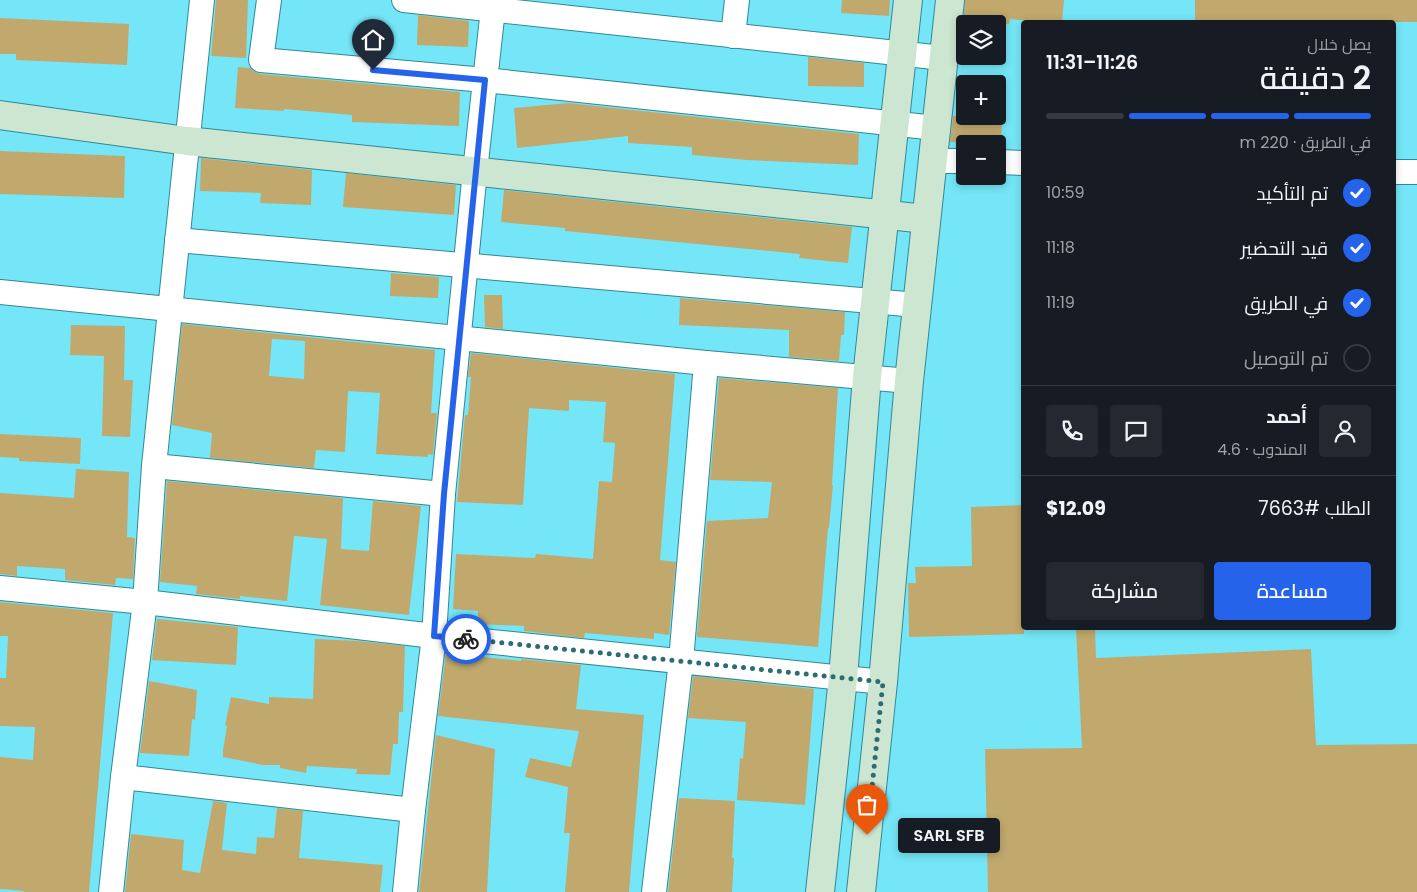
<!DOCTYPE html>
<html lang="ar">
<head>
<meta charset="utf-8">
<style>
	:root { --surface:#171b24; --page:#242831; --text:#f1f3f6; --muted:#9ea1a6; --line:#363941; --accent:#2563eb }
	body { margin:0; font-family:Poppins,Cairo,sans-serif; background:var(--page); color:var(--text); direction:rtl; height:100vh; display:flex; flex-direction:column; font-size:19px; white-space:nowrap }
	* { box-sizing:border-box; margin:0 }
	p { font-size:16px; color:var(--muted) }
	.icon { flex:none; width:28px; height:28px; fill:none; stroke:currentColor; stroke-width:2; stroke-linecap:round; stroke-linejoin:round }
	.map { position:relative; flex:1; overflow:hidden; direction:ltr }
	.side { position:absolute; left:1021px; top:20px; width:375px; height:610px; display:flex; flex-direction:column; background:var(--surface); border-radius:5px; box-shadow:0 2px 8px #0003; direction:rtl }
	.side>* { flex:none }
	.tools { position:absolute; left:956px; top:15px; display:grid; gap:10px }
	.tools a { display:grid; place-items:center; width:50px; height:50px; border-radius:5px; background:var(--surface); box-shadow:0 2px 8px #0003; font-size:25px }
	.pin { position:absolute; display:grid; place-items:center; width:42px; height:42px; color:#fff; margin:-51px -21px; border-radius:50% 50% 50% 0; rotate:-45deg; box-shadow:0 0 5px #0007 }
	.pin .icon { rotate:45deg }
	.courier { position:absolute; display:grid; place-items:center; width:50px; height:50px; margin:-25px; border:4px solid #2563eb; border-radius:50%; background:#fff; color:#222; box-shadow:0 1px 6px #0007 }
	.bubble { position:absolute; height:35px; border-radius:5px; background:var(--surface); box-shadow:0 2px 8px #0003; font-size:16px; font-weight:600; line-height:35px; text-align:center; direction:rtl }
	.headline em { font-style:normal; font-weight:600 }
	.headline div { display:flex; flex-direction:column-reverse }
	.headline { display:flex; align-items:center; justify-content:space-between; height:85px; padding:0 25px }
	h1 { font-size:32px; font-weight:600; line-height:38px }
	.bar { display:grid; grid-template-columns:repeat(4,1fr); gap:8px 5px; align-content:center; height:60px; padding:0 25px }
	.bar i { height:6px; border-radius:4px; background:var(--line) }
	.bar .current { background:var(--accent) }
	.bar p { grid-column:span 4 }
	.line { display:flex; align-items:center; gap:12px; padding:0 25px; border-top:1px solid var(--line) }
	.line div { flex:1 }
	.round { display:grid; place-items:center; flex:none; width:52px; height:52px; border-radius:5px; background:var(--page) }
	ol { padding:0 25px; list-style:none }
	li { display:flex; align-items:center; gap:15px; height:55px }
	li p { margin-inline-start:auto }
	li .icon { padding:5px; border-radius:50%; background:var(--accent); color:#fff; stroke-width:4 }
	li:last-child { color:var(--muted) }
	li i { width:28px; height:28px; border:2px solid var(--line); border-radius:50% }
	.primary-button { display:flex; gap:10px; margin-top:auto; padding:10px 25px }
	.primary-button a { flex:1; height:58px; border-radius:5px; background:var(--accent); color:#fff; font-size:20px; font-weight:600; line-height:58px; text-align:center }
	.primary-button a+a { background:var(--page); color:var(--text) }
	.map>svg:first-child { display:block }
	.building { fill:#c1a96d; fill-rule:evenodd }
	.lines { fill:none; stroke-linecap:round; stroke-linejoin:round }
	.street-casing { stroke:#2f8996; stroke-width:26 }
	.secondary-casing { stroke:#2f8996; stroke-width:30 }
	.street { stroke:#fff; stroke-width:24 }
	.secondary { stroke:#cce6d1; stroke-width:28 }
	.done { stroke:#2b6c75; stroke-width:5; stroke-dasharray:0 9 }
	.route { stroke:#2563eb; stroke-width:6 }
</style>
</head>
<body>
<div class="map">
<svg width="1417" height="892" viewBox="0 0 1417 892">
	<rect width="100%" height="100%" fill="#74e6f7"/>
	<g class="building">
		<path d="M216,0h32l-2,58 -35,-2z"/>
		<path d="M842,0h48l-1,16 -48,-3z"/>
		<path d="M965,0h99l-2,22h-19l-33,-3 -1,5h-46z"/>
		<rect x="1195" y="0" width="222" height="22"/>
		<path d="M418,15l51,6 -1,26 -51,-2z"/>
		<path d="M0,18l129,6 -2,41 -111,-5v-6h-16z"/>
		<path d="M808,57l56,6v24l-56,-1z"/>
		<path d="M238,67l12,1 3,3 7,3 200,18 -1,34 -107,-4v-7l-68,-6v2l-49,-3z"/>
		<path d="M568,103l291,31 -1,31 -111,-5 -55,-5v-8l-64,-4v-7l-111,12 -3,-40z"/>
		<path d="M953,116h49l-1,28 -51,-2z"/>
		<path d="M0,151l125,5 -1,42 -124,-4z"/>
		<path d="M201,158l111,12 -1,35 -51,-2 1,-10 -61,-2z"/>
		<path d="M346,173l110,12 -2,30 -111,-8z"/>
		<path d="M504,190l348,37 -4,36 -49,-5 1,-4 -235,-23v-3l-64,-6z"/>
		<path d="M391,273l48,4 -1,21 -48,-2z"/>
		<path d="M484,295h18l1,34 -18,-2z"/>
		<path d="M680,298l165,14 -1,23h-3l-2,26 -50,-4v-27l-110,-5z"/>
		<path d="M182,324l253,26 -4,63h6l-4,42 -5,-1v3l-52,-3 4,-61 -32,-2 -3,61 -29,-2 -2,18 -104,-10 2,-25 -40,-8zM272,339l33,2 -1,38 -35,-3z"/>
		<path d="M71,325l54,1 -1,54h9l-3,57 -28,-1 2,-80 -34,-1z"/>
		<path d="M471,353l204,21 -15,186 16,2 -7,73 -15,-2v6l-69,-6 -1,5 -60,-7v-5l-46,-2v-13l-25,-2 3,-55 79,4 1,-4 57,5 6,-78 13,1 3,-39 -12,-1 3,-40 -37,-2v11l-40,-3 -6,97 -66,-3 8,-87h3l3,-38h-3z"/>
		<path d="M719,378l119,10 -6,97h1l-4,43h-1l-10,119 -121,-10 10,-116 61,-3 4,-36 -62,-2z"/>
		<path d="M0,434l81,4 -1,26 -61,-3v-3l-19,-1z"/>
		<path d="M76,469l53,3 -2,65 8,1 -2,41 -17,-1 -1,7 -50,-5v-11l-48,-3v10l-17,-2v-81l74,5z"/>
		<path d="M167,481l176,17 -2,51 28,2 4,-50 48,5 -12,109 -89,-10 7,-66 -33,-3 -7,65 -47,-5v3l-44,-5 1,-8 -37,-4z"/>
		<path d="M1024,505v129l-115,3 -1,-54h8l-1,-16 57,-1 -1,-59z"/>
		<path d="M0,602l113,11 -24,279h-65v-1l-24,-2v-132l33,3 2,-33 -35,-1v-48h6l2,-42h-8z"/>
		<path d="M157,619l81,8 -2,38 -84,-5z"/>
		<path d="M1076,628h19l1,30 215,-9 5,96 101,-1v148h-429l-3,-143 97,-1z"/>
		<path d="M315,639l43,2 47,5 -2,66h-4l-1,32h-5l-3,31 -34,-1 1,-5 -50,-3 -1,7 -26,-5v-3h-17l-40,-8v-7l4,-24 -2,-1 6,-28 38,7v-7l44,2z"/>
		<path d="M446,653l75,8v-2l60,6 -5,44 68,6 -15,177h-64l5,-59h-6l4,-46 -43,-10 5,-19 41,9 8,-36 -141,-15z"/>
		<path d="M693,676l121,13 -9,116 -68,-5 3,-42 3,1 3,-37 -58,-4z"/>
		<path d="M149,681l48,9 -2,30 -3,-1 -3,37 -49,-3z"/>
		<path d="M436,735l59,14 -8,143h-68z"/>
		<path d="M679,798l56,3 -3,57h2l-2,34h-64z"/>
		<path d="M213,801l14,2 -5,47 34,4 1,-17 17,1 3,-30 26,3 -4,47 84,7 -3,27h-255l6,-58 53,6 -2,30 18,3z"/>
	</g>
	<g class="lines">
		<defs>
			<g id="street">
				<path d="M269,0l-8,60 224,20 451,48"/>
				<path d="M404,0l539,58"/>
				<path d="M733,36l4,-36"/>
				<path d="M932,161h33"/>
				<path d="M998,162l26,1"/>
				<path d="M1394,172h23"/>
				<path d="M177,240l740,65"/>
				<path d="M0,292l706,71 203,18"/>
				<path d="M154,466l289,28"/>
				<path d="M0,588l145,14 289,34 449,46"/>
				<path d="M123,777l290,33"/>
				<path d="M111,892l12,-115 22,-175 9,-136 48,-466"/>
				<path d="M405,892l8,-82 21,-174 9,-142 32,-323 19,-171"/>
				<path d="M654,892l27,-231 25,-298"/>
			</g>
			<g id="secondary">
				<path d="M0,115l187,26 739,78"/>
				<path d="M820,892l23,-214 24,-301 41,-377"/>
				<path d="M861,892l22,-210 26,-301 41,-381"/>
			</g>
		</defs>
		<use href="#street" class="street-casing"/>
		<use href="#secondary" class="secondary-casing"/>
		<use href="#street" class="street"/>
		<use href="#secondary" class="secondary"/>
	</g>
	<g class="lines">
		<path class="done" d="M466,639l417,43 -16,153"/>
		<path class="route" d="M373,70l112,10 -41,414 -10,142 32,3"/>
	</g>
</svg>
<div class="tools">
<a><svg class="icon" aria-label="layers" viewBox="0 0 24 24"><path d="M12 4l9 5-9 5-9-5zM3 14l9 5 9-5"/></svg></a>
<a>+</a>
<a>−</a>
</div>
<div class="pin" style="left:867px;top:835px;background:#ea580c"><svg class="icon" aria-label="bag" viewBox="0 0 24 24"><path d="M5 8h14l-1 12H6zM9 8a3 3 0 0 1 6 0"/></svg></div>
<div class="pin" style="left:373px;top:70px;background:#1f2937"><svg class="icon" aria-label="home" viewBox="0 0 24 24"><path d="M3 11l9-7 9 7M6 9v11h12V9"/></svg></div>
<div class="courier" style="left:466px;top:639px"><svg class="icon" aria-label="bike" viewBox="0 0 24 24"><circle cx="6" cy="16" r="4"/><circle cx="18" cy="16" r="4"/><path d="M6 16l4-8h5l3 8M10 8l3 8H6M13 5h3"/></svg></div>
<div class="bubble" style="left:898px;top:818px;width:102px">SARL SFB</div>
<section class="side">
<div class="headline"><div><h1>2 دقيقة</h1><p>يصل خلال</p></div><em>11:26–11:31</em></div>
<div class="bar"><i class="current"></i><i class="current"></i><i class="current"></i><i></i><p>في الطريق · 220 m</p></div>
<ol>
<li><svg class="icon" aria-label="check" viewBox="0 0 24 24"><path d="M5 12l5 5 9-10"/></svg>تم التأكيد<p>10:59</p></li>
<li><svg class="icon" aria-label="check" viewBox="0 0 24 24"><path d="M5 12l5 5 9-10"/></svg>قيد التحضير<p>11:18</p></li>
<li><svg class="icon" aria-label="check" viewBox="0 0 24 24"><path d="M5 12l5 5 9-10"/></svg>في الطريق<p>11:19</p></li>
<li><i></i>تم التوصيل</li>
</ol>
<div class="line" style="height:90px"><a class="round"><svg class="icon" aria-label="person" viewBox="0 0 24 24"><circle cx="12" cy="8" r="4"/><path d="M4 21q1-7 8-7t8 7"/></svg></a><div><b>أحمد</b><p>المندوب · 4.6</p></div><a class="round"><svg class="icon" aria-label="chat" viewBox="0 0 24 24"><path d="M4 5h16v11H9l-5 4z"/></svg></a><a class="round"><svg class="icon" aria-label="phone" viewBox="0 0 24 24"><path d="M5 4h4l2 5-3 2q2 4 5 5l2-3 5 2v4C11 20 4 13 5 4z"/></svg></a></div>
<div class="line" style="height:65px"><div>الطلب #7663</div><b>$12.09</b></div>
<div class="primary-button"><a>مساعدة</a><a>مشاركة</a></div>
</section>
</div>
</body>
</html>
